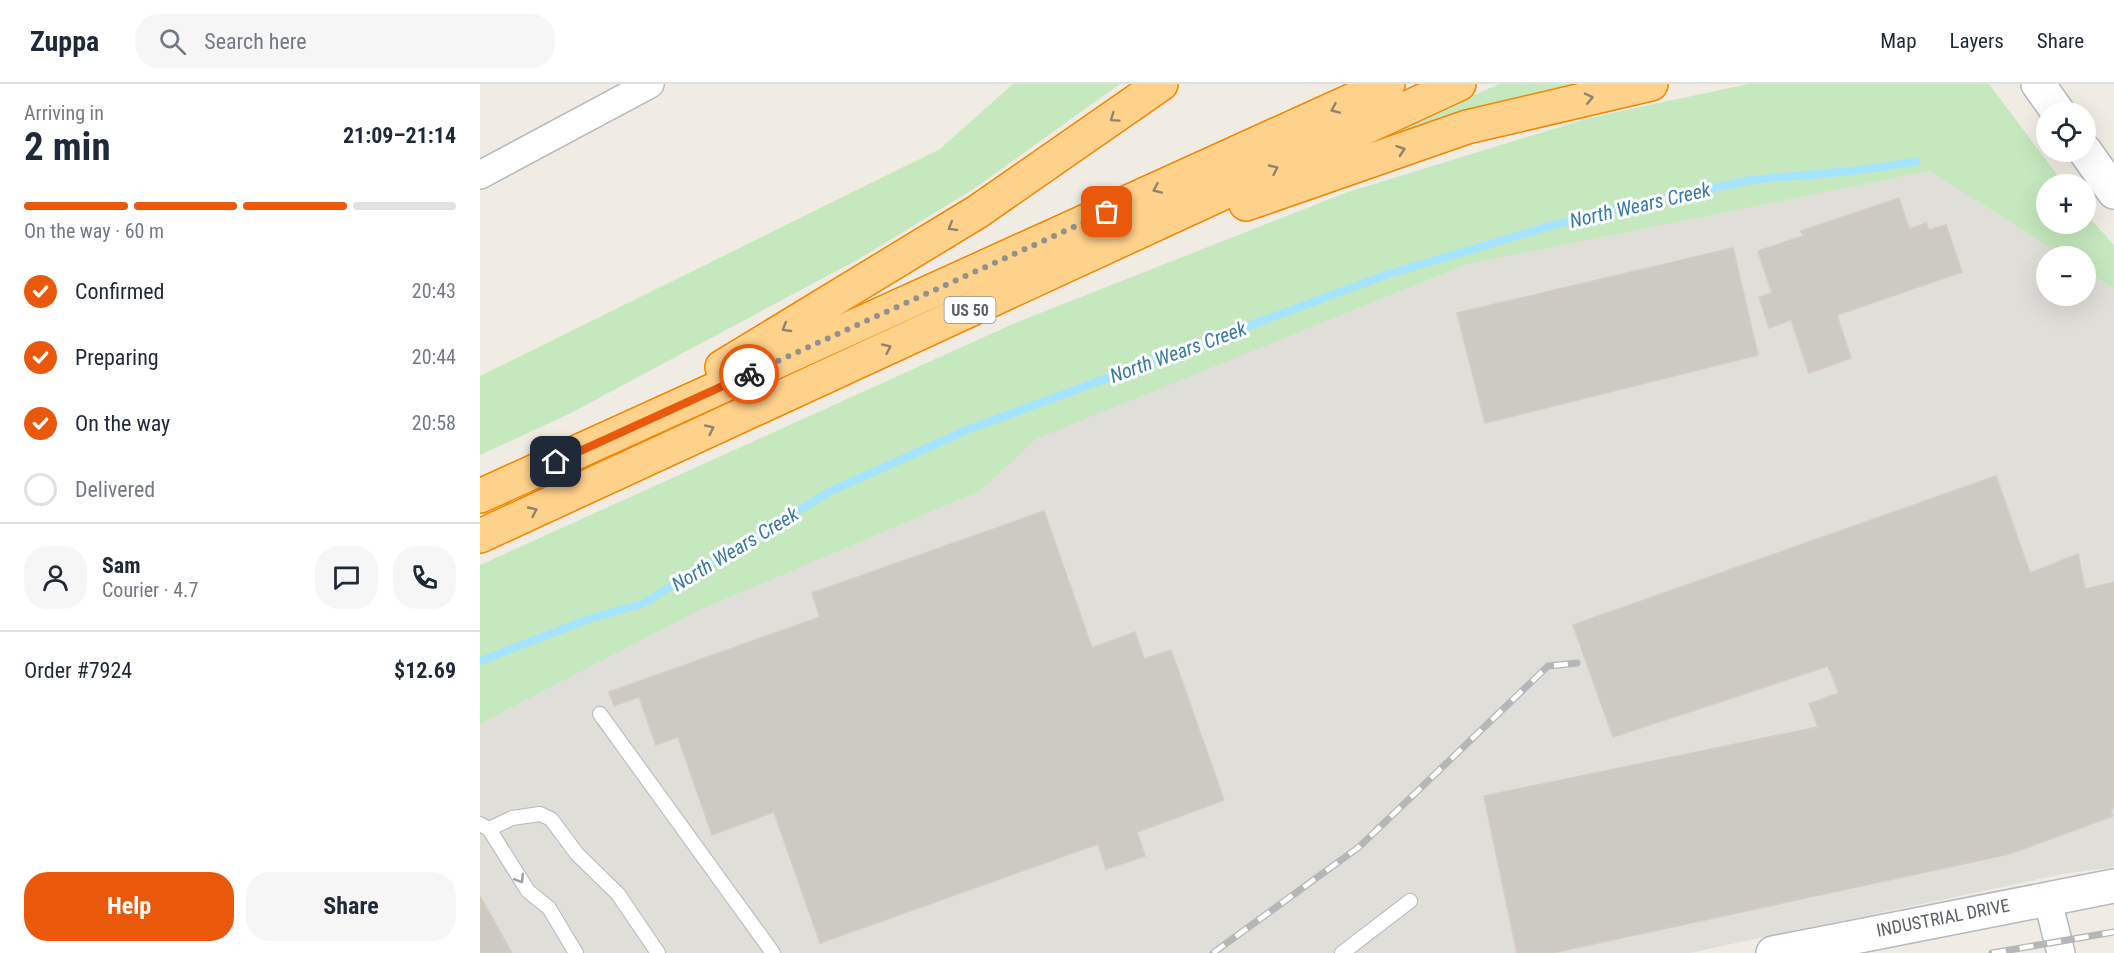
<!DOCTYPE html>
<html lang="en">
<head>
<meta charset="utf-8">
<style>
	:root { --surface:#fff; --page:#f6f6f7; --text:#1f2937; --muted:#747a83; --line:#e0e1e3; --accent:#ea580c }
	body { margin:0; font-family:"Roboto Condensed",sans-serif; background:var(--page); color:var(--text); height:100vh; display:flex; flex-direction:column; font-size:22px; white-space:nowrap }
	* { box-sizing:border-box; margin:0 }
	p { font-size:20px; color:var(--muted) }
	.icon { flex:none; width:33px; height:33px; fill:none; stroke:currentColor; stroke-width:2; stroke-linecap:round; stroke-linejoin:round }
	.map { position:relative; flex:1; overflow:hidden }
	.details { display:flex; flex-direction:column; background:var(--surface); width:480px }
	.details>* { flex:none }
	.controls { position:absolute; left:1556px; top:18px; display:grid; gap:12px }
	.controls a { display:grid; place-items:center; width:60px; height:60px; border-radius:50%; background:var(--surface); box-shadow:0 6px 24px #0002; font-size:30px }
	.pin { position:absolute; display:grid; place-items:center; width:51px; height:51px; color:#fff; margin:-26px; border-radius:12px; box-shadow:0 3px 9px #0006 }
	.courier { position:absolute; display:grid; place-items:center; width:60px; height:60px; margin:-30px; border:4px solid #ea580c; border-radius:50%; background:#fff; color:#222; box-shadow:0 2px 8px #0007 }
	.headline em { font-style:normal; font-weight:700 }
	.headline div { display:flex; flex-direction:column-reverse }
	.headline { display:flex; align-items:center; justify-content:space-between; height:102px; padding:0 24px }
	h1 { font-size:39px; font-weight:700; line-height:45px }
	.bar { display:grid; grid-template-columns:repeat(4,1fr); gap:9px 6px; align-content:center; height:72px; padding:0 24px }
	.bar i { height:8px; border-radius:4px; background:var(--line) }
	.bar .active { background:var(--accent) }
	.bar p { grid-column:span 4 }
	.line { display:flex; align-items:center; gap:15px; padding:0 24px; border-top:2px solid var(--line) }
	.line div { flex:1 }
	.round { display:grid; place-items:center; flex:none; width:63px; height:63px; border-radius:24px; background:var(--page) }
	ol { padding:0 24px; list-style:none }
	li { display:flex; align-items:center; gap:18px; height:66px }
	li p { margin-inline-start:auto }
	li .icon { padding:6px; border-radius:50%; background:var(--accent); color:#fff; stroke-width:4 }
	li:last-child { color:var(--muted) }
	li i { width:33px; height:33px; border:3px solid var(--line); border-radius:50% }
	.button { display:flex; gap:12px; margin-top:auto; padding:12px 24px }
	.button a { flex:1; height:69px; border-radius:24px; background:var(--accent); color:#fff; font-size:24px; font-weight:700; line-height:69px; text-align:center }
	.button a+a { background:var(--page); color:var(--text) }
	header { display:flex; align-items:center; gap:36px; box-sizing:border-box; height:84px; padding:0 30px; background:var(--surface); border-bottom:2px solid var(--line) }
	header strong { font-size:28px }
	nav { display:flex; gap:33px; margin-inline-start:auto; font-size:21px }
	.search { width:420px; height:54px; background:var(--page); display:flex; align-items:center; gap:15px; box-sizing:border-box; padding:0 21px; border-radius:24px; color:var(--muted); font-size:22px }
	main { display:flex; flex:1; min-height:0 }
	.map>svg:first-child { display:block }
	.industrial { fill:#e0ded9 }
	.green { fill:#c5e8bf }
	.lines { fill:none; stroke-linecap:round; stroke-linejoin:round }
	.stream { stroke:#a5e4ff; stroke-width:8 }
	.building { fill:#cdc9c3; stroke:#d5ccc2; stroke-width:1.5 }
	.service-casing { stroke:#b5b8bc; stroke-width:16 }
	.minor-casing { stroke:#b5b8bc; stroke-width:30 }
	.secondary-casing { stroke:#b3b9bd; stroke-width:36 }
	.motorway-casing { stroke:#f48600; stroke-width:36 }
	.service { stroke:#fff; stroke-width:14 }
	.minor { stroke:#fff; stroke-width:27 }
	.secondary { stroke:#fff; stroke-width:33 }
	.motorway { stroke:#ffd28c; stroke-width:33 }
	.rail-casing { stroke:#b5b6b7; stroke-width:7 }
	.rail { stroke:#fff; stroke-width:4.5; stroke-dasharray:14; stroke-linecap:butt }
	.oneway { stroke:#8d8471 }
	.oneway2 { stroke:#9da1a3 }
	.done { stroke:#909292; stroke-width:6; stroke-dasharray:0 10.8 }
	.route { stroke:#ea580c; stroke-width:8 }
	.labels { text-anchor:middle; stroke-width:6; stroke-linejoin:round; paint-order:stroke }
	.shield { fill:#fff; stroke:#8d9194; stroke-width:1.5 }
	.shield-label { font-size:16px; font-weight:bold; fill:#5c6266 }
	.street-label { font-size:18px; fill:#5c6266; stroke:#fff }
	.water-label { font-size:20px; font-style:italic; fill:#377ba5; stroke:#fff }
</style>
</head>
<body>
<header>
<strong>Zuppa</strong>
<div class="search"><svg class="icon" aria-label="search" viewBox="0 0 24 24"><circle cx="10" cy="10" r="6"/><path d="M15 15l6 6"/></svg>Search here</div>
<nav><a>Map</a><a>Layers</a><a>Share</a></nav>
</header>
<main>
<section class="details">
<div class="headline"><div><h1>2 min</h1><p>Arriving in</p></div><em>21:09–21:14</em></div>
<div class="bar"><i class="active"></i><i class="active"></i><i class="active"></i><i></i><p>On the way · 60 m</p></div>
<ol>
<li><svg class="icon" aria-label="check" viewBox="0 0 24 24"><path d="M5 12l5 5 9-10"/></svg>Confirmed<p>20:43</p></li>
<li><svg class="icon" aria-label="check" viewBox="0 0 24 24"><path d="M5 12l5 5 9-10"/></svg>Preparing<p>20:44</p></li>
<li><svg class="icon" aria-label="check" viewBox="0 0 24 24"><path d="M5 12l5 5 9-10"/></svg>On the way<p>20:58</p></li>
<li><i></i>Delivered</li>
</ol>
<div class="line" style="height:108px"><a class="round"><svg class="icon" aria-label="person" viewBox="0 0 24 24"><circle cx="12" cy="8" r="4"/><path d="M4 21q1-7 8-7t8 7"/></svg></a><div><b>Sam</b><p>Courier · 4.7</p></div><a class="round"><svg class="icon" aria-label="chat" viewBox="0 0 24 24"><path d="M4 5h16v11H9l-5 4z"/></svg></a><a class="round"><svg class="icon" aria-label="phone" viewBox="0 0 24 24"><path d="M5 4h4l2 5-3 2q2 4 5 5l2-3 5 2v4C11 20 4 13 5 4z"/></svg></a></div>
<div class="line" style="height:78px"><div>Order #7924</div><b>$12.69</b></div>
<div class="button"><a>Help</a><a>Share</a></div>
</section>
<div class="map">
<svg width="1634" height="869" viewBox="0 0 1634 869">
	<rect width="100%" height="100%" fill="#f0ece4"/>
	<path class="industrial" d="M1450,87l133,85h-17v40h39v-26l29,19v578l-51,7 -374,79h-1209v-229l220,-114 280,-119 55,-52 430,-174z"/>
	<g class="green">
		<path d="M533,0h107l-145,104 -116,71 -292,156 -87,40v-79l460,-227z"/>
		<path d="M1019,0h101l-227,65 41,-27z"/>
		<path d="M1268,0h241l75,100h-18v40h39v-11l29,32v44l-29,-19v-14h-22l-133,-85 -465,94 -429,174 -56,52 -280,119 -220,114v-159l535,-242 330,-130 244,-75z"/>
	</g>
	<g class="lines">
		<path class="stream" d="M0,577l109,-42 53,-15 189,-113 136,-61 419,-155 202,-60 163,-35 102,-9 63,-9"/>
	</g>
	<g class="building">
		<path d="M1419,114l10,31 17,-6 3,7 17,-5 16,47 -125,43 14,43 -42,15 -18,-53 -22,8 -10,-31 13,-4 -14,-42 45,-15 -2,-5z"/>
		<path d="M1253,164l25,107 -273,68 -28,-110z"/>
		<path d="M1516,392l34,97 48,-19 7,35 29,-7v226l-3,1 2,7 -104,38 -457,99h-35l-33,-157 334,-69 -9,-23 30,-11 -11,-27 -215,71 -40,-112z"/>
		<path d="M564,427l48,137 43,-16 9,27 27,-9 53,150 -87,32 8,24 -39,13 -8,-25 -278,99 -46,-131 -62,23 -34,-98 -22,8 -17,-48 -25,9 -5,-14 211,-75 -8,-24z"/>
		<path d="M0,812l32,57h-32z"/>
	</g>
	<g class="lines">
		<defs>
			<g id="service">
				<path d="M120,630l173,239"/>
				<path d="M0,740l9,5 23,-11 28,-4 11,5 26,35 41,40 40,59"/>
				<path d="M9,745l39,62 21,17 27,45"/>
				<path d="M862,869l68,-52"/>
			</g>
			<g id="minor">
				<path d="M0,91l170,-91"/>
				<path d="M1567,813l14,56"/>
			</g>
			<g id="secondary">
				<path d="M1558,0l20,28"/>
				<path d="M1605,67l29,41"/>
				<path d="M1293,869l341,-67"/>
			</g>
			<g id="motorway">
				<path d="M766,120l221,-77 184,-43"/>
				<path d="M242,283l255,-155 184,-128"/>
				<path d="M0,412l908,-412"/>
				<path d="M0,452l979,-452"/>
			</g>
		</defs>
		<use href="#service" class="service-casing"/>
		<use href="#minor" class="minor-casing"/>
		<use href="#secondary" class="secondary-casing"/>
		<use href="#motorway" class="motorway-casing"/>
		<use href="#service" class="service"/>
		<use href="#minor" class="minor"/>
		<use href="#secondary" class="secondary"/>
		<use href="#motorway" class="motorway"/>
		<defs>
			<g id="rail">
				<path d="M733,869l146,-106 189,-181 29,-3"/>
				<path d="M1512,869l122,-21"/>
			</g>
		</defs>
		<use href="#rail" class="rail-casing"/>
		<use href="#rail" class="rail"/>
	</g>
	<defs><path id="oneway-chevron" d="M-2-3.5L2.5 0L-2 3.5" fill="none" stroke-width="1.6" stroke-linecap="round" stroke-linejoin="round" transform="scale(1.5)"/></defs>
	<g class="oneway">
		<use href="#oneway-chevron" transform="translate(1109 14) rotate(-13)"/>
		<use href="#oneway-chevron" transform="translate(855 25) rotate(156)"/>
		<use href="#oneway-chevron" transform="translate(634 34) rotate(145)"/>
		<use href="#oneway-chevron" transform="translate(921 66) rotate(-19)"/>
		<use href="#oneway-chevron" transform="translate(794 85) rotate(-25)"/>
		<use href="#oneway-chevron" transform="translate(677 105) rotate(156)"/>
		<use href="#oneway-chevron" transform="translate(472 143) rotate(149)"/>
		<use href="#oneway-chevron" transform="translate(306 244) rotate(149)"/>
		<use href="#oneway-chevron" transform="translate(407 264) rotate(-25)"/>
		<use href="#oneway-chevron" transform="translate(230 345) rotate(-25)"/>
		<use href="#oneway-chevron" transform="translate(53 427) rotate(-25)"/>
	</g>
	<use class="oneway2" href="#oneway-chevron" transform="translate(40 795) rotate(58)"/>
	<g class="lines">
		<path class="done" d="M269,290l358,-162"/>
		<path class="route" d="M76,378l193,-88"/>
	</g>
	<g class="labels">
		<rect class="shield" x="464.5" y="213" width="51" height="26" rx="4.5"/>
		<g class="shield-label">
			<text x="490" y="232">US 50</text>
		</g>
		<g class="street-label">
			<text transform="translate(1463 834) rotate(-11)" y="6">INDUSTRIAL DRIVE</text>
		</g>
		<g class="water-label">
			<text transform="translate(1160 121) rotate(-13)" y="7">North Wears Creek</text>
			<text transform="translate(698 268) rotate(-20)" y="7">North Wears Creek</text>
			<text transform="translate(255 465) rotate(-31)" y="7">North Wears Creek</text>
		</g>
	</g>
</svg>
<div class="controls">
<a><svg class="icon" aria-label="locate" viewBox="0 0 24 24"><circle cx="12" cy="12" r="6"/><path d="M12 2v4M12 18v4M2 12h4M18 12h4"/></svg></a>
<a>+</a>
<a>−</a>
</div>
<div class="pin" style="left:627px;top:128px;background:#ea580c"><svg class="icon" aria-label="bag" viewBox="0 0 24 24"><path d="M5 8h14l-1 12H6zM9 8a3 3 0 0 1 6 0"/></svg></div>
<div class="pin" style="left:76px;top:378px;background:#1f2937"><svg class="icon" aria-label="home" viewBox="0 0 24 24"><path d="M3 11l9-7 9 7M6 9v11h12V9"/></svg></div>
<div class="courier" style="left:269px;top:290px"><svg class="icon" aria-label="bike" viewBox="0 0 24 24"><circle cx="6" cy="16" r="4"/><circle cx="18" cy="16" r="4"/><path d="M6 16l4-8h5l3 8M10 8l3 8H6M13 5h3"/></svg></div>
</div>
</main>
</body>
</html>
